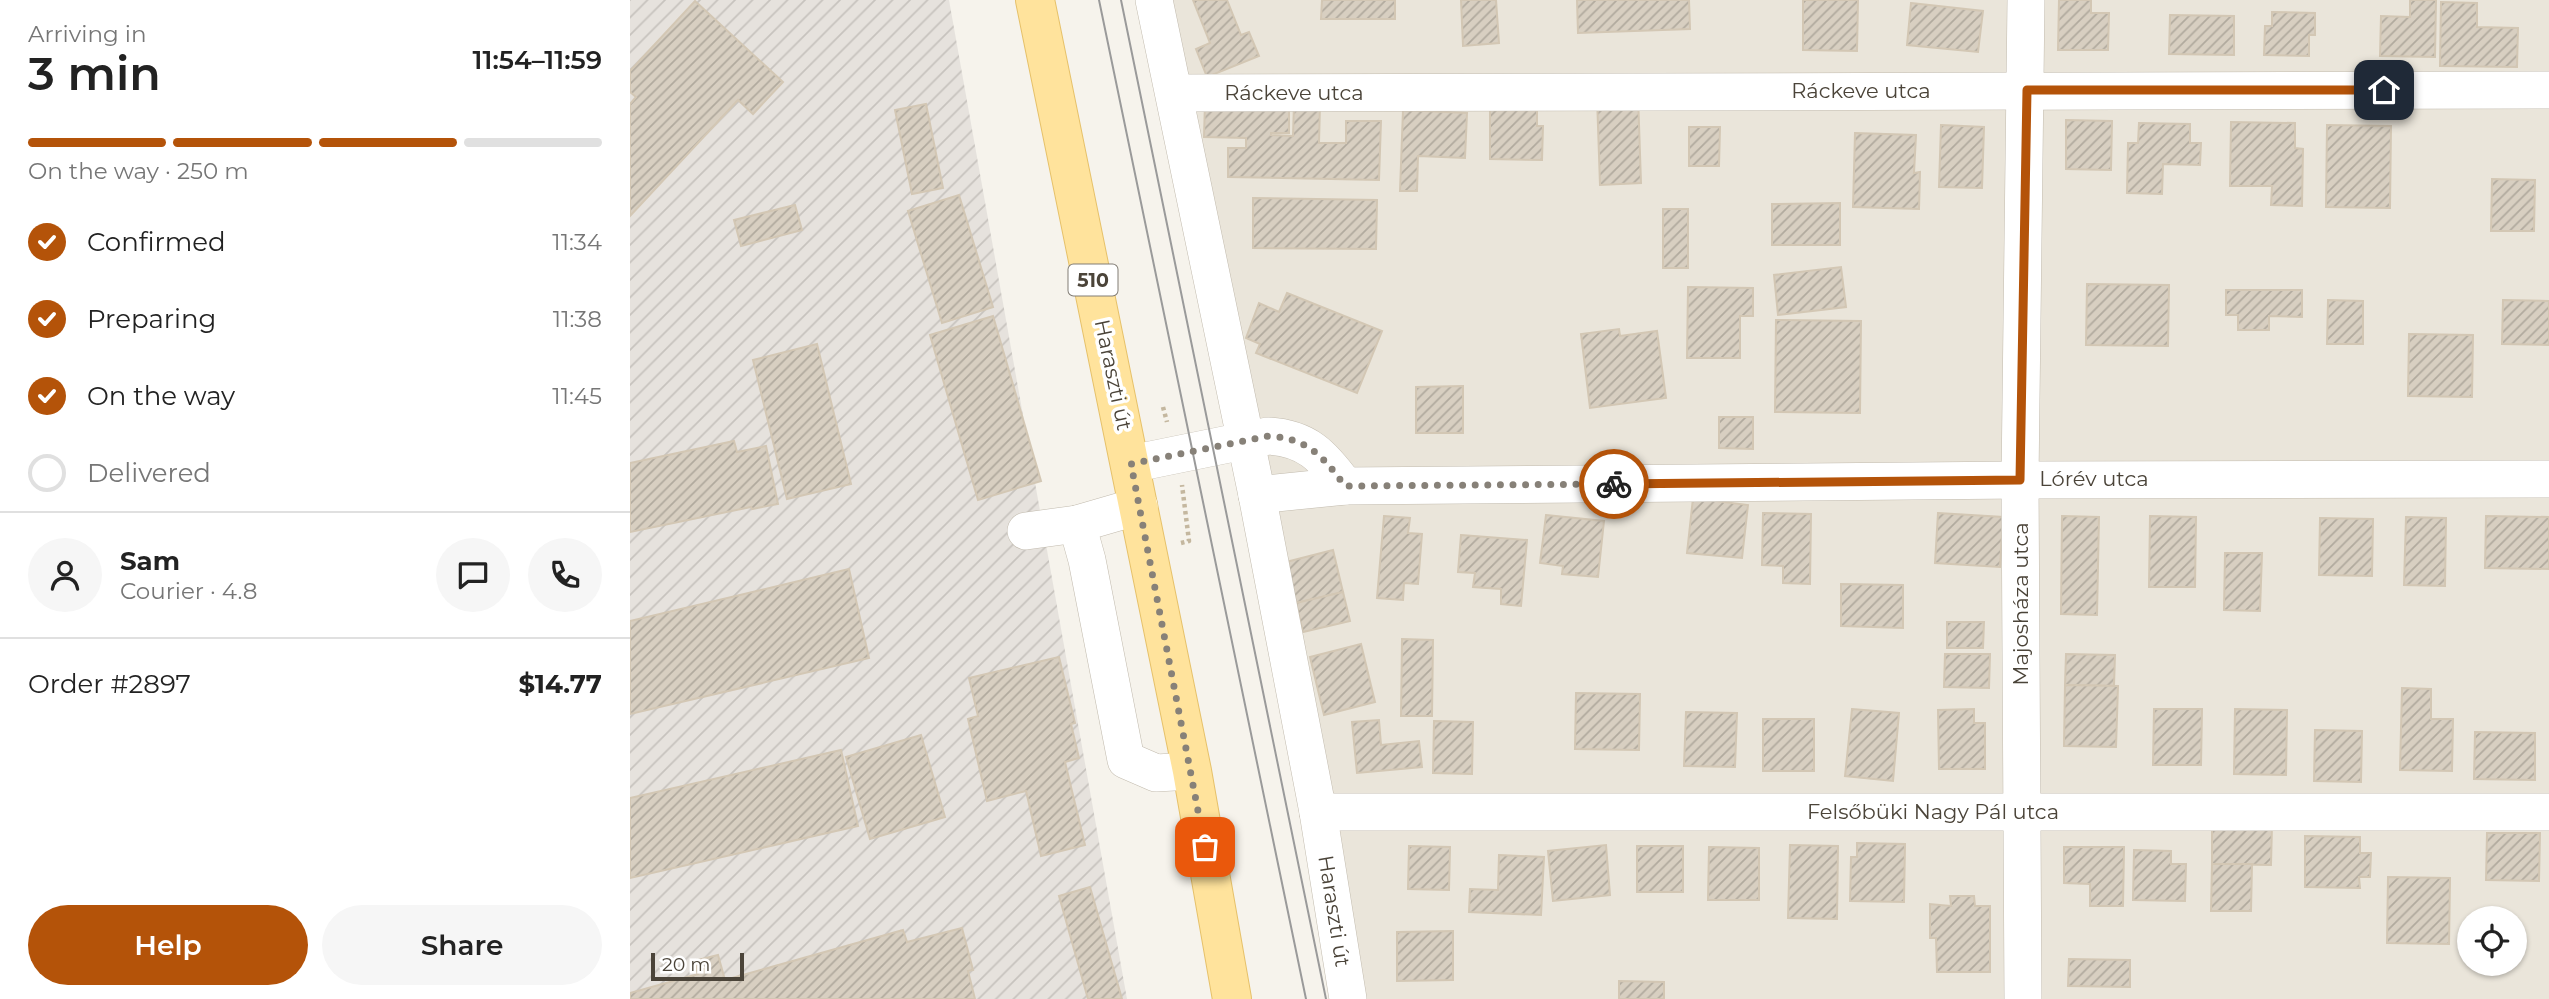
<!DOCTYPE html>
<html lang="en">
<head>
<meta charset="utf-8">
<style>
	:root { --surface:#fff; --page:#f6f6f6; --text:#222; --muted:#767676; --line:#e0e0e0; --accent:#b45309 }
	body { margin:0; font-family:Montserrat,sans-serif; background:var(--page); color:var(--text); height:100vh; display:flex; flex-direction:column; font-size:26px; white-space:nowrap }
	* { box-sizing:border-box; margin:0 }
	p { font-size:23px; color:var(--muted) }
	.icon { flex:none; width:38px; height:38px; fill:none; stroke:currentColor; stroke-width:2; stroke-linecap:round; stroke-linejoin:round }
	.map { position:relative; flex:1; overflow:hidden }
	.panel { display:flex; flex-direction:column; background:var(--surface); width:630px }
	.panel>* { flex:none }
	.fabs { position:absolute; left:1827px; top:906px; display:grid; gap:14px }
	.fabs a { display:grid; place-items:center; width:70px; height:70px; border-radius:50%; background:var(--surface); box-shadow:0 2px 5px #0004; font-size:35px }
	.scale { position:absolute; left:21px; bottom:18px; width:93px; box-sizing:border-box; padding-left:7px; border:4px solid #4b4439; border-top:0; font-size:19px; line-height:24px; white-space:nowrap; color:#4b4439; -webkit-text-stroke:5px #fff; paint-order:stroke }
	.pin { position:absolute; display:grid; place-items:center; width:60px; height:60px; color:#fff; margin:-30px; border-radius:14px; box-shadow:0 4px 10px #0006 }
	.courier { position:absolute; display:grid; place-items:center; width:70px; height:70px; margin:-35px; border:5px solid #b45309; border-radius:50%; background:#fff; color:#222; box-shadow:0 2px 9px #0007 }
	.head em { font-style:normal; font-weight:600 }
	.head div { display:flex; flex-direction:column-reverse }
	.head { display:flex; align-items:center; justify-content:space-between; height:119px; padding:0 28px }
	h1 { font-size:46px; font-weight:600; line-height:52px }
	.bar { display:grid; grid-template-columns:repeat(4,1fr); gap:10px 7px; align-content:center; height:84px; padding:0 28px }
	.bar i { height:9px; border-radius:5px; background:var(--line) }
	.bar .current { background:var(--accent) }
	.bar p { grid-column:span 4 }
	.line { display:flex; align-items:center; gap:18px; padding:0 28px; border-top:2px solid var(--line) }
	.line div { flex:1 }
	.round { display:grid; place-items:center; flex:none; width:74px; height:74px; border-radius:37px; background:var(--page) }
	ol { padding:0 28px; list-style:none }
	li { display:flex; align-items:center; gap:21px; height:77px }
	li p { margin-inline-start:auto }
	li .icon { padding:7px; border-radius:50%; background:var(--accent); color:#fff; stroke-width:4 }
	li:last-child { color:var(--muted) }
	li i { width:38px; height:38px; border:4px solid var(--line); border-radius:50% }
	.primary-button { display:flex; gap:14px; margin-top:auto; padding:14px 28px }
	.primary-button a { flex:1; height:80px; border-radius:42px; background:var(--accent); color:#fff; font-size:28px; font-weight:600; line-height:80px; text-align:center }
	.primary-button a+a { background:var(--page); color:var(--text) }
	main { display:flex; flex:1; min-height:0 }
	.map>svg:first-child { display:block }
	.residential { fill:#eae5da; fill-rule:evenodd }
	.industrial { fill:url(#industrial-furrows) }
	.building { fill:url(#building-hatch); stroke:#d3c7b4; stroke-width:2 }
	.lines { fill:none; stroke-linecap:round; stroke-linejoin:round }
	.minor-casing { stroke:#c2bbae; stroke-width:38 }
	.major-casing { stroke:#e6c16a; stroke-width:40 }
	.path { stroke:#c4b79f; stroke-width:4.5; stroke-dasharray:3.5 3.5; stroke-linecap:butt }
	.minor { stroke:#fff; stroke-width:37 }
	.major { stroke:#ffe39c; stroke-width:38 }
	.tram { stroke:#9a9a9a; stroke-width:2 }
	.done { stroke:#878178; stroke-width:7; stroke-dasharray:0 12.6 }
	.route { stroke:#b45309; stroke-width:9 }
	.labels { text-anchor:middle; stroke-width:7; stroke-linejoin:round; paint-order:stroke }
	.shield { fill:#fff; stroke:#817c74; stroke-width:2 }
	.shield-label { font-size:19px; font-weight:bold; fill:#4b4439 }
	.street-label { font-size:21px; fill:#4b4439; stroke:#fff }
</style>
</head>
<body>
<main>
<section class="panel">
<div class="head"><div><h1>3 min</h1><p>Arriving in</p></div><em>11:54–11:59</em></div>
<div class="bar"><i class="current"></i><i class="current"></i><i class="current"></i><i></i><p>On the way · 250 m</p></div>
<ol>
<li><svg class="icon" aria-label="check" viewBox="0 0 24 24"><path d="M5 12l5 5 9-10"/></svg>Confirmed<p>11:34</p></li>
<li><svg class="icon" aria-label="check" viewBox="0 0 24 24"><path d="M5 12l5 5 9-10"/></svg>Preparing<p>11:38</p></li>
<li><svg class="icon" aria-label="check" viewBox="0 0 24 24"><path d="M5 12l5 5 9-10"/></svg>On the way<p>11:45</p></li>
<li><i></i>Delivered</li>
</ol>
<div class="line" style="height:126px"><a class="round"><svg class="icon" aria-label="person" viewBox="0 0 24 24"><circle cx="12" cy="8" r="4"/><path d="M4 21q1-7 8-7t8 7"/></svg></a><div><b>Sam</b><p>Courier · 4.8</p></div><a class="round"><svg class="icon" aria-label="chat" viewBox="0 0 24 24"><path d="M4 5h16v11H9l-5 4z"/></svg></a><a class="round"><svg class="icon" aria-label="phone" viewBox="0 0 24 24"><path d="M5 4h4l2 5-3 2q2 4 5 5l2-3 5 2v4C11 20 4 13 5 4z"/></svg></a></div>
<div class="line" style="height:91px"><div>Order #2897</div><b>$14.77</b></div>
<div class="primary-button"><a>Help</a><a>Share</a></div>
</section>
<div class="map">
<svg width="1919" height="999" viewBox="0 0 1919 999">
	<defs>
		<pattern id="industrial-furrows" width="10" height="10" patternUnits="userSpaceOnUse" patternTransform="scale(1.75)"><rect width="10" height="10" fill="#e6e2dd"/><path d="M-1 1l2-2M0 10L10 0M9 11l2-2" fill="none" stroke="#c7c3be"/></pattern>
		<pattern id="building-hatch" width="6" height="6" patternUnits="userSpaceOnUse" patternTransform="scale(1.75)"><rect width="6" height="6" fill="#d8cfc1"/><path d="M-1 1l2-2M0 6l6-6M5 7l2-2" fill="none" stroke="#b1aa9e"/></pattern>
	</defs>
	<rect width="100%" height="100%" fill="#f6f3ec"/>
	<path class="residential" d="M508,0h1411v999h-1213l-125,-652zM1839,919h46v45h-46z"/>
	<path class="industrial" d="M0,0h319l178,999h-497z"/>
	<g class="building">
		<path d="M563,0h34l14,35 8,-3 10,24 -52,21 -11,-28 14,-6z"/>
		<path d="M692,0h73v19h-74z"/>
		<path d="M831,0h35l3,43 -36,3z"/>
		<path d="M947,0h112l1,29 -112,4z"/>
		<path d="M1173,0h55l-1,51 -54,-1z"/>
		<path d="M1429,0h32v13h18l-1,37h-50z"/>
		<path d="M1780,0h26l-1,57 -55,-1 1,-40 29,1z"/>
		<path d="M65,1l88,81 -30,32 -15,-14 -108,116v-112l6,-7 -6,-5v-21z"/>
		<path d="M1811,2l36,1v24l41,1 -1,39 -77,-1z"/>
		<path d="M1281,3l72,8 -5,41 -71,-7z"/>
		<path d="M1642,12l43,1v22h-6v21l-45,-1 1,-29h7z"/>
		<path d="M1540,15l64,1v39l-65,-1z"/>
		<path d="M1008,95l3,88 -41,2 -3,-88z"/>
		<path d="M575,102l84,2v29h-18v2l22,1 1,-33 26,1 -1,39h27v-22h35l-2,59 -151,-3v-29h18v-10l-42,-1z"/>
		<path d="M296,104l17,84 -31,6 -17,-84z"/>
		<path d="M860,104l47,1v21h6l-1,34 -52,-1z"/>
		<path d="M773,110l64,3 -2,45 -47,-2 -1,35h-17z"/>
		<path d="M1436,120l46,1 -1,49 -45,-1z"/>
		<path d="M1601,122l64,1v25l8,1 -1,57 -31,-1 1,-19h-42z"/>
		<path d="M1509,123l51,1v19h11l-1,22 -37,-1 -1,30 -35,-1 1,-50h10z"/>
		<path d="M1311,125l43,2 -2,61 -43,-1z"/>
		<path d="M1697,125l64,1 -1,82 -64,-1z"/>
		<path d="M1059,127h31l-1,39h-30z"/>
		<path d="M1225,133l61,2 -2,38 6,-1 -1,37 -66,-2z"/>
		<path d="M1862,179l43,1 -1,51h-43z"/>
		<path d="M329,195l34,112 -51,16 -34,-112z"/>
		<path d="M623,198l124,2 -1,49 -123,-1z"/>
		<path d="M1210,203v42h-68v-41z"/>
		<path d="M165,205l7,25 -61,16 -7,-26z"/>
		<rect x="1033" y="209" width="25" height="59"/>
		<path d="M1211,267l5,40 -68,8 -4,-40z"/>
		<path d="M1457,284l82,1 -1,61 -82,-1z"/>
		<path d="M1058,287l65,1v28h-13v42h-53z"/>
		<path d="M1596,290h76v27l-33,-1v14h-31v-15h-12z"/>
		<path d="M657,293l95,38 -25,62 -101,-40 4,-9 -14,-6 13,-35 20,9z"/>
		<path d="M1698,300l35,1v43h-36z"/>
		<path d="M1873,300l46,1v44l-47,-1z"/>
		<path d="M363,316l48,165 -63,19 -48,-165z"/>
		<path d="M1146,320l85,1 -1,92 -85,-1z"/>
		<path d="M989,329l1,7 37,-5 9,67 -76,10 -9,-74z"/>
		<path d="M1779,334l64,1 -1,62 -64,-1z"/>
		<path d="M187,344l34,140 -64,15 -34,-139z"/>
		<path d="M833,386v47h-47v-46z"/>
		<path d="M1089,417h34v32l-34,-1z"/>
		<path d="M104,441l3,11 29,-6 12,58 -26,5 -1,-2 -121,25v-69z"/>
		<path d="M1063,498l55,7 -6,53 -55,-5z"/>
		<path d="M1133,513l48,1 -1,70 -27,-1v-17l-21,-1z"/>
		<path d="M1308,513l65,4 -3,50 -65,-4z"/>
		<path d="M916,515l58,6 -6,56 -36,-3 1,-8 -23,-3z"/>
		<path d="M754,516l26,2 -2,15 14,1 -4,50 -14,-1 -1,17 -26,-2z"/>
		<path d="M1432,516l37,1 -2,98 -36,-1z"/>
		<path d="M1520,516l46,1 -1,70h-46z"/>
		<path d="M1856,516l63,1v52l-64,-1z"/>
		<path d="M1776,517l40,1 -1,68 -41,-1z"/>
		<path d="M1690,518l53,1 -1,57 -53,-1z"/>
		<path d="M831,535l66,5 -6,66 -20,-2v-15l-28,-2 2,-14 -17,-1z"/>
		<path d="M703,550l10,42 -47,11 -10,-41z"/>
		<path d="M1595,553h37l-2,58 -36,-1z"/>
		<path d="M219,569l20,89 -239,56v-93z"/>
		<path d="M1211,584l62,1v43l-62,-2z"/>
		<path d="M713,592l7,29 -47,11 -7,-29z"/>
		<path d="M1317,622h37l-1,26h-36z"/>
		<path d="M772,639l31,1 -1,76h-31z"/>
		<path d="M731,644l14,58 -51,13 -14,-58z"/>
		<path d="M1315,654h45l-1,34 -45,-1z"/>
		<path d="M1436,654l49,1 -1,31 -49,-1z"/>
		<path d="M429,657l16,66 -4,1 8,34 -14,4 20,83 -44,11 -15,-65 -39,10 -19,-82 10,-3 -9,-38z"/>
		<path d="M1435,685l53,1 -2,61 -52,-1z"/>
		<path d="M1772,688l29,1v30h22l-1,52 -52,-1z"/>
		<path d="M946,693l64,1 -1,56 -64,-1z"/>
		<path d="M1222,709l47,4 -6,68 -48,-5z"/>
		<path d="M1344,709v14h11v46h-46l-1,-59z"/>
		<path d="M1524,709h48l-1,56h-48z"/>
		<path d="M1605,709l52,1 -1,65 -52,-1z"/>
		<path d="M1056,712l51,1 -2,54 -51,-1z"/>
		<rect x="1133" y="719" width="51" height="52"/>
		<path d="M749,720l2,25 38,-4 3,26 -65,6 -5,-51z"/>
		<path d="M804,721l39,1 -1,52 -39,-1z"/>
		<path d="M1685,730l47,1 -1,51 -47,-1z"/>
		<path d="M1845,732l60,1v47l-61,-1z"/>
		<path d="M291,735l24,82 -75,22 -24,-82z"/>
		<path d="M211,750l17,76 -228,52v-80z"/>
		<path d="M1582,824l60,1 -1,40 -59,-1z"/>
		<path d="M1857,833h53l-1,48 -53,-1z"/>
		<path d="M1675,836l55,1v16h11l-1,24h-11l1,11 -55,-1z"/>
		<path d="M1227,843l48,1 -1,58 -54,-1 1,-44h6z"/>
		<path d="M976,845l4,50 -57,6 -5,-50z"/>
		<path d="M1160,845l48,1 -1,73 -49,-1z"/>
		<path d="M779,846l41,1 -1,43 -41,-1z"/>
		<rect x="1007" y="846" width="46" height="46"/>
		<path d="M1079,847l50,1v52h-51z"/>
		<path d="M1434,847h60l-1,59h-33v-22l-26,-1z"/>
		<path d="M1504,850l37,1v13h15l-1,37 -52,-1z"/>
		<path d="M869,855l45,2 -3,58 -72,-3 1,-23 28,1z"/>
		<path d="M1582,864h40l-1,47h-40z"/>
		<path d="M1758,877l62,1 -1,66 -62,-1z"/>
		<path d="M460,887l32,112h-34l-29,-103z"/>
		<path d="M1320,896h24l1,10h15v66h-53l-1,-34h-6v-34l21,2z"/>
		<path d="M332,928l11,42 -5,1 7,28h-345v-6l68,-19 -4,-13 24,-6 7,25 178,-50 4,12z"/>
		<path d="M823,931v49l-56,1v-49z"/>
		<path d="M1439,959l61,1v27l-62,-1z"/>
		<path d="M989,981l45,1v17h-45z"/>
	</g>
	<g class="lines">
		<defs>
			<g id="minor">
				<path d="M524,0l103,495 61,317 30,187"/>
				<path d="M544,93l1375,-3"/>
				<path d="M501,464l137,-28c39,2 55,20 77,50"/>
				<path d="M627,495l88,-9 675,-6 529,-1"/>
				<path d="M447,524l10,36 39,200 30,13 36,-2"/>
				<path d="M396,531l51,-7 62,-18"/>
				<path d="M688,812h1231"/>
				<path d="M1393,999l-3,-519 6,-480"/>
			</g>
			<path id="major" d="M405,0l157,771 40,228"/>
		</defs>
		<use href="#minor" class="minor-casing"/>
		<use href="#major" class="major-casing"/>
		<g class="path">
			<path d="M533,407l4,15"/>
			<path d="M551,543l8,-2 -7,-56"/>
		</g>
		<use href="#minor" class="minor"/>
		<use href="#major" class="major"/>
		<g class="tram">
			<path d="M469,0l207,999"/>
			<path d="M491,0l205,999"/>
		</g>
	</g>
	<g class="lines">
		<path class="done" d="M575,847l-74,-383 137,-28c39,2 55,20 77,50l269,-2"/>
		<path class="route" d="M984,484l406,-4 7,-390h357"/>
	</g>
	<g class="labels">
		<rect class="shield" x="438.5" y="264.5" width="49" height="31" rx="5"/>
		<g class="shield-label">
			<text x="463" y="287">510</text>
		</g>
		<g class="street-label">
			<text x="1231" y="98">Ráckeve utca</text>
			<text x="664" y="100">Ráckeve utca</text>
			<text transform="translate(483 375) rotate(78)" y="7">Haraszti út</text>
			<text x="1464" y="486">Lórév utca</text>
			<text transform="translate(1391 604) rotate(-90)" y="7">Majosháza utca</text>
			<text x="1303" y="819">Felsőbüki Nagy Pál utca</text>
			<text transform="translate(704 911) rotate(81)" y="7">Haraszti út</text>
		</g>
	</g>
</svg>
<div class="fabs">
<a><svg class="icon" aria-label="locate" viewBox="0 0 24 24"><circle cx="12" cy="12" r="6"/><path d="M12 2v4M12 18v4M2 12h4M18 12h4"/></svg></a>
</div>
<div class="scale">20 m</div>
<div class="pin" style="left:575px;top:847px;background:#ea580c"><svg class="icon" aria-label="bag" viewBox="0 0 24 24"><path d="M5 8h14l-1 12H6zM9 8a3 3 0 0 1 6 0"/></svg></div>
<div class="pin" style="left:1754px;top:90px;background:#1f2937"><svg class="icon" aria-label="home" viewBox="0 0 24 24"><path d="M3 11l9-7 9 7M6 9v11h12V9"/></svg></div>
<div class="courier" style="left:984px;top:484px"><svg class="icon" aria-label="bike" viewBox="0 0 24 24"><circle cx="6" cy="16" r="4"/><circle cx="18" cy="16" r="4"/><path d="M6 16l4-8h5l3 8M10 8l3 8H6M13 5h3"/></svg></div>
</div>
</main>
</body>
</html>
